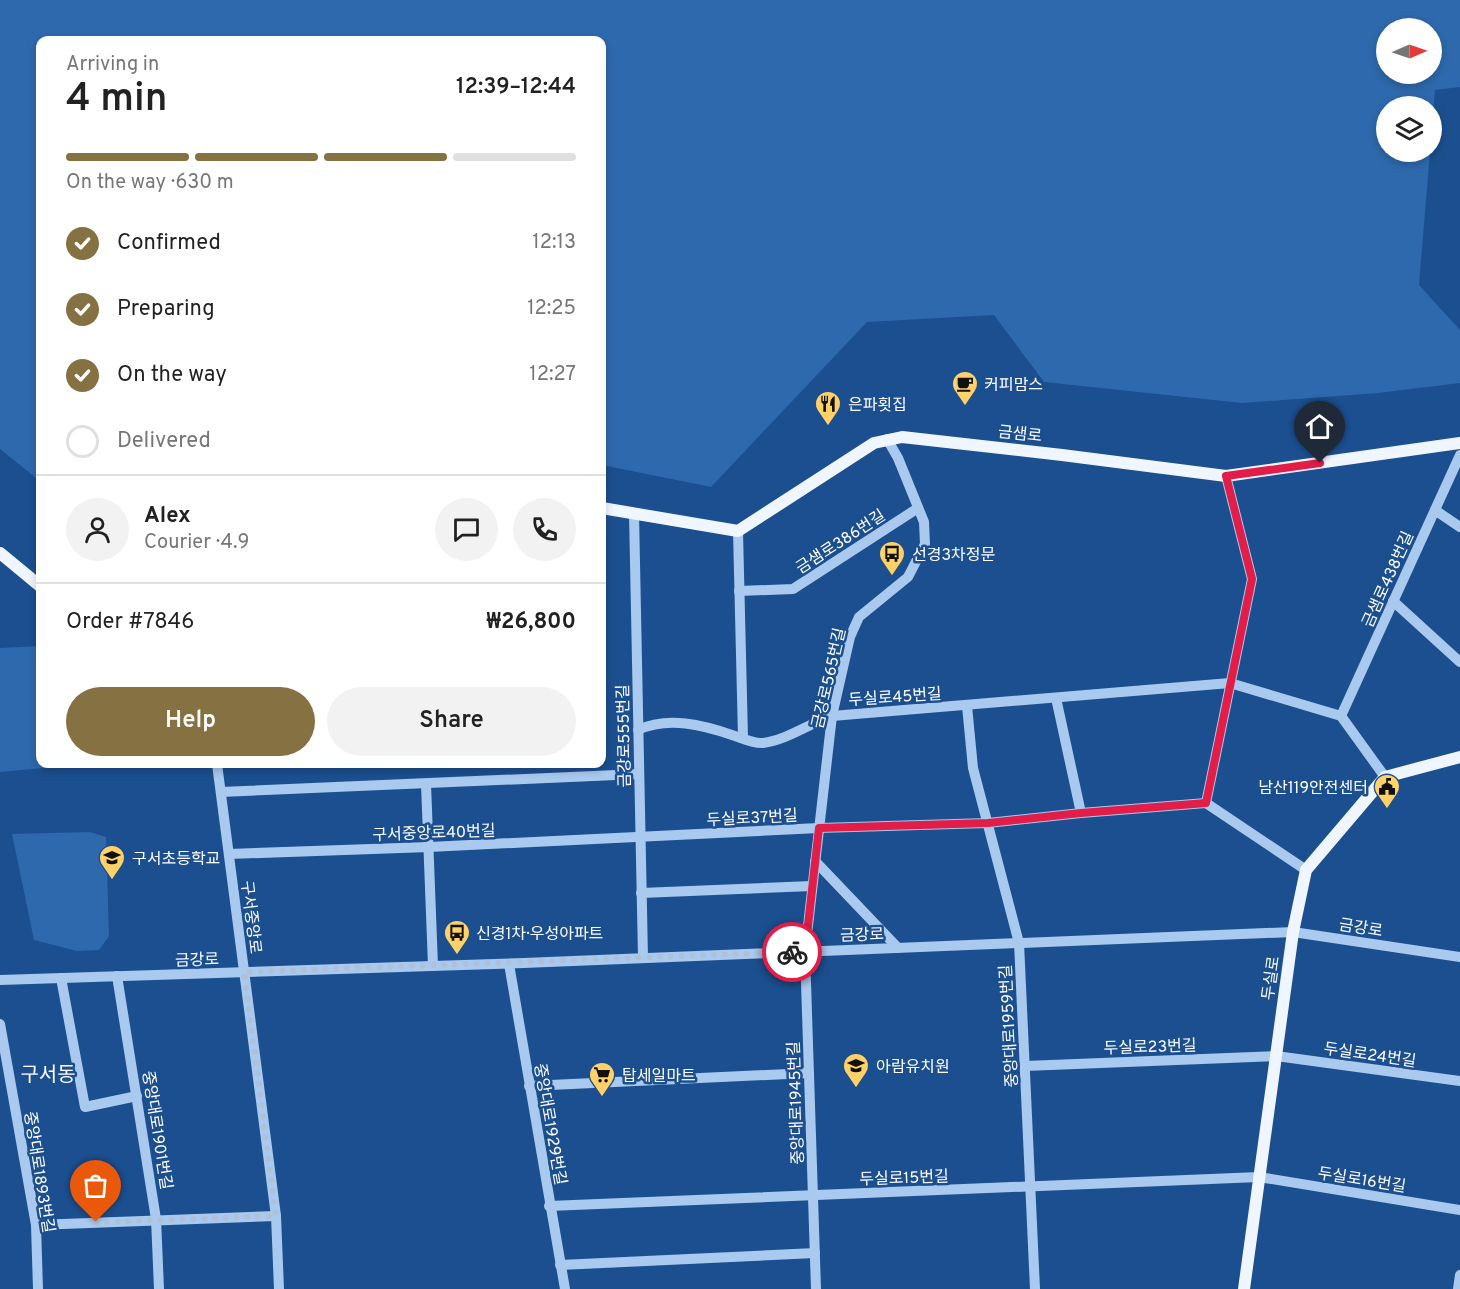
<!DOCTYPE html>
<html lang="en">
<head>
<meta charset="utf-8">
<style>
	:root { --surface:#fff; --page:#f2f2f2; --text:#222; --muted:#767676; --line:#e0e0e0; --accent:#857141 }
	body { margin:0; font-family:Overpass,"Noto Sans KR",sans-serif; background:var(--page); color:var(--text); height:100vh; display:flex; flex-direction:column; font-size:22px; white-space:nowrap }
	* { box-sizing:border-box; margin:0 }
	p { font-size:20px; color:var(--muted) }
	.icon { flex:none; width:33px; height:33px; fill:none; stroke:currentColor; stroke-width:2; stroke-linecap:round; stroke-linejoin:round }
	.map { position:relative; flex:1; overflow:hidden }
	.drawer { position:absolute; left:36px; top:36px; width:570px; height:732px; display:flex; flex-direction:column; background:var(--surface); border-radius:12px; box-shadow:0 3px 9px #0003 }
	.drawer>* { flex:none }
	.needle { width:39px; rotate:88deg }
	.tools { position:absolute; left:1376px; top:18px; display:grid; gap:12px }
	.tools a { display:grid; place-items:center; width:66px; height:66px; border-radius:50%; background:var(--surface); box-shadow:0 3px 9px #0003; font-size:30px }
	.pin { position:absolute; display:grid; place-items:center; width:51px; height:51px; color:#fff; margin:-62px -26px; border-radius:50% 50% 50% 0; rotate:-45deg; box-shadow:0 0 6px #0007 }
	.pin .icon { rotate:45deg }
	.courier { position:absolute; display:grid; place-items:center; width:60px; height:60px; margin:-30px; border:4px solid #e11d48; border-radius:50%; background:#fff; color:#222; box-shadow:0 2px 8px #0007 }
	.headline em { font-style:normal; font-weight:600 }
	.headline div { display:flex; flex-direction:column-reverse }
	.headline { display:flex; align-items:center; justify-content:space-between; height:102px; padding:0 30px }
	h1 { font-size:39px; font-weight:600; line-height:45px }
	.bar { display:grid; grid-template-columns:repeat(4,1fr); gap:9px 6px; align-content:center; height:72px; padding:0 30px }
	.bar i { height:8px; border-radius:4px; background:var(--line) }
	.bar .selected { background:var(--accent) }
	.bar p { grid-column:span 4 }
	.line { display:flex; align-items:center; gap:15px; padding:0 30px; border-top:2px solid var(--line) }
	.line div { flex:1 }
	.round { display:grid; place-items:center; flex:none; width:63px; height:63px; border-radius:32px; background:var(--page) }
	ol { padding:0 30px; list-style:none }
	li { display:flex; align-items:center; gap:18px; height:66px }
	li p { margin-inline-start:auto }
	li .icon { padding:6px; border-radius:50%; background:var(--accent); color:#fff; stroke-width:4 }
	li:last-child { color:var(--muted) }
	li i { width:33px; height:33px; border:3px solid var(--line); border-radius:50% }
	.button { display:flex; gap:12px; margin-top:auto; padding:12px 30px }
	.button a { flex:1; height:69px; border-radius:36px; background:var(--accent); color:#fff; font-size:24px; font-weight:600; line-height:69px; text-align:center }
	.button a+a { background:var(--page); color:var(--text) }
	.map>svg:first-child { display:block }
	.green { fill:#2e69ad; fill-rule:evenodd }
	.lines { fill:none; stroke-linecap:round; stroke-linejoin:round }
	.minor { stroke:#a9c9ee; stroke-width:10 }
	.major { stroke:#f0f6ff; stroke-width:12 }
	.done { stroke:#afc1d8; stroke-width:6; stroke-dasharray:0 10.8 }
	.route { stroke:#e11d48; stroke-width:8 }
	.labels { text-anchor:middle; stroke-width:5; stroke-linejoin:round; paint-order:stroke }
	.poi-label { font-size:16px; fill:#fff; stroke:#1b4f8f; text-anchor:start }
	.street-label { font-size:16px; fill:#fff; stroke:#1b4f8f }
	.quarter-label { font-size:20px; fill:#fff; stroke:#1b4f8f }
</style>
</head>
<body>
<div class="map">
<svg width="1460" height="1289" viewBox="0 0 1460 1289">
	<rect width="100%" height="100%" fill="#1b4f8f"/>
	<g class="green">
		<path d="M0,0h1460v87l-25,3 -4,46v-30h-45v46h44l-11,133 41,45v53l-82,10 -136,10 -198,-21 -50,-67 -127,7 -156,165 -109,-22v-425h-562v441l-40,-32zM1386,28h45v46h-45z"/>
		<path d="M40,646v118l36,1 -76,7v-124z"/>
		<path d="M90,832l16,5 3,99 -10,14 -22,1 -43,-11 -22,-106z"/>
	</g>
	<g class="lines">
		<g class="minor">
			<path d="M1435,510l25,17"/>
			<path d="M634,513l9,445"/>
			<path d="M738,531l5,207"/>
			<path d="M739,591l54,-2 125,-81"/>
			<path d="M1393,601l67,61"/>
			<path d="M1056,698l25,115"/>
			<path d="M967,706l6,62 46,175 16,346"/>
			<path d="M1341,716l119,-261"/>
			<path d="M638,730c30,-14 65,-5 94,5 10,3 21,9 31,8 24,-3 47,-20 69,-27l398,-33 111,33 44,61"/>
			<path d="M217,764l59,452 3,73"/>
			<path d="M426,784l7,182"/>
			<path d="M221,792l418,-18"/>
			<path d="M1206,803l46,-224 -26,-103"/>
			<path d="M229,854l200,-7 390,-19 169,-5 93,-10 125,-10 100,67"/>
			<path d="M815,861l83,87"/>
			<path d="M641,893l171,-7"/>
			<path d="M509,964l56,325"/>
			<path d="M117,976l39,243 3,70"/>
			<path d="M61,978l24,129 52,-11"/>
			<path d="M0,980l524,-17 769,-31 167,25"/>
			<path d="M0,1024l36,201 2,64"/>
			<path d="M1025,1066l251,-10 184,25"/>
			<path d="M529,1086l280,-13"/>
			<path d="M549,1206l710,-29 201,33"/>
			<path d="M36,1225l240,-9"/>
			<path d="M560,1265l255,-12"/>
			<path d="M816,1289l-11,-337 27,-236 18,-79 9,-20 49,-40 17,-33 -1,-22 -26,-64 -11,-19"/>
			<path d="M1458,1289l2,-14"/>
		</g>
		<g class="major">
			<path d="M602,508l136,23 136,-88 28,-6 160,18 164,21 234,-33"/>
			<path d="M0,553l40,33"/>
			<path d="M1244,1289l49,-357 13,-62 79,-93 75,-20"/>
		</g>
	</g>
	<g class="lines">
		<path class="done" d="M96,1222l180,-6 -32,-244 548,-20"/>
		<path class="route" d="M792,952h13l14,-124 169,-5 93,-10 125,-10 46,-224 -26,-103 94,-13"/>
	</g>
	<defs>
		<symbol id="cafe-pin" viewBox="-11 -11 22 30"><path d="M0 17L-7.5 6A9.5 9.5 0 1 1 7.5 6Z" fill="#ffd166" stroke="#1b4f8f"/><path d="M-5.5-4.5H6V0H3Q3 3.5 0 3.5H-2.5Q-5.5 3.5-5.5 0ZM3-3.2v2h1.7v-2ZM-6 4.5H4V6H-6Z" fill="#111"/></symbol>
		<symbol id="restaurant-pin" viewBox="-11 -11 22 30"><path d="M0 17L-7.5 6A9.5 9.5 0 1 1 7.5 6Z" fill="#ffd166" stroke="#1b4f8f"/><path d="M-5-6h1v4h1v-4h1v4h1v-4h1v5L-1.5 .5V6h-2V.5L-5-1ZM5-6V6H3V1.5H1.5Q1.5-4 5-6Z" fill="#111"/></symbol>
		<symbol id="bus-pin" viewBox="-11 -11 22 30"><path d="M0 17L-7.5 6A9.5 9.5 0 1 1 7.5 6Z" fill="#ffd166" stroke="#1b4f8f"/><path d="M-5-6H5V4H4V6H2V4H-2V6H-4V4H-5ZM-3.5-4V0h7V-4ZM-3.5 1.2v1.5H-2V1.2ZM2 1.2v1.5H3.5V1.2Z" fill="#111"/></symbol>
		<symbol id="civic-pin" viewBox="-11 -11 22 30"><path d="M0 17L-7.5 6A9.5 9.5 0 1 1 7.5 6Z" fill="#ffd166" stroke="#1b4f8f"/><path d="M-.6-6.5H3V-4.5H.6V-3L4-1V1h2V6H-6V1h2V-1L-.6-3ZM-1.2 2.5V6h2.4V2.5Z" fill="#111"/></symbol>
		<symbol id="school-pin" viewBox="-11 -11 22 30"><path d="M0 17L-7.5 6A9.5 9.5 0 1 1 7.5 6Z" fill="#ffd166" stroke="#1b4f8f"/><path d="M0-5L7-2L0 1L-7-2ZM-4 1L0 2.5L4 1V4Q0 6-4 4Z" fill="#111"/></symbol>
		<symbol id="supermarket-pin" viewBox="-11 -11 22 30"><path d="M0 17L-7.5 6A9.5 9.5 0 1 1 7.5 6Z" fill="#ffd166" stroke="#1b4f8f"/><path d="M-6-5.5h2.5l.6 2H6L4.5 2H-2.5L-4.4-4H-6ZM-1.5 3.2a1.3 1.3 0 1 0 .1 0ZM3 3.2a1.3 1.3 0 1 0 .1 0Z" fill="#111"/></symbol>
	</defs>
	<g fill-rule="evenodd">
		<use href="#cafe-pin" x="950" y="369" width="30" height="40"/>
		<use href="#restaurant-pin" x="813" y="389" width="30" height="40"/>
		<use href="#bus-pin" x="877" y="539" width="30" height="40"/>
		<use href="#civic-pin" x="1372" y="772" width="30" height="40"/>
		<use href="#school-pin" x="97" y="843" width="30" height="40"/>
		<use href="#bus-pin" x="442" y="918" width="30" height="40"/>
		<use href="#school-pin" x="841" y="1051" width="30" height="40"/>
		<use href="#supermarket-pin" x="587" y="1060" width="30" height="40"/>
	</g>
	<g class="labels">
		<g class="poi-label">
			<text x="984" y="390">커피맘스</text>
			<text x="848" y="410">은파횟집</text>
			<text x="912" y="560">선경3차정문</text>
			<text x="1368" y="793" text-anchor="end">남산119안전센터</text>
			<text x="132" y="864">구서초등학교</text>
			<text x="476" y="939">신경1차·우성아파트</text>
			<text x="876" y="1072">아람유치원</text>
			<text x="622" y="1081">탑세일마트</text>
		</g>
		<g class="street-label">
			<text transform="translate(1020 433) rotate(6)" y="6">금샘로</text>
			<text transform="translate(840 541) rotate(-33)" y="6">금샘로386번길</text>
			<text transform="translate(1387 579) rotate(-66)" y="6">금샘로438번길</text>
			<text transform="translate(828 678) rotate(-77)" y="6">금강로565번길</text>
			<text transform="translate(895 696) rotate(-4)" y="6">두실로45번길</text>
			<text transform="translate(623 736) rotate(-91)" y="6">금강로555번길</text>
			<text transform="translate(752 817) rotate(-3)" y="6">두실로37번길</text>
			<text transform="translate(434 832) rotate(-2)" y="6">구서중앙로40번길</text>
			<text transform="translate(252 917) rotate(83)" y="6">구서중앙로</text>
			<text transform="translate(1361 927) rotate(9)" y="6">금강로</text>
			<text transform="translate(862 934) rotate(-2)" y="6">금강로</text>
			<text transform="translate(197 959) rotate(-2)" y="6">금강로</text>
			<text transform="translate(1270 978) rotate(-82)" y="6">두실로</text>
			<text transform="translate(1008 1026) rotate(-93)" y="6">중앙대로1959번길</text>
			<text transform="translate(1150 1046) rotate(-2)" y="6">두실로23번길</text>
			<text transform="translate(1370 1054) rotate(8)" y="6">두실로24번길</text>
			<text transform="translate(795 1103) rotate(-92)" y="6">중앙대로1945번길</text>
			<text transform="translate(551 1124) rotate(80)" y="6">중앙대로1929번길</text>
			<text transform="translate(158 1130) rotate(81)" y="6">중앙대로1901번길</text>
			<text transform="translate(40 1172) rotate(81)" y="6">중앙대로1893번길</text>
			<text transform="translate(904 1177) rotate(-2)" y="6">두실로15번길</text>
			<text transform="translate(1362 1179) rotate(9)" y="6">두실로16번길</text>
		</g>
		<g class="quarter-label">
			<text x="48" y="1081">구서동</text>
		</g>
	</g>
</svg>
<div class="tools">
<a><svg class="needle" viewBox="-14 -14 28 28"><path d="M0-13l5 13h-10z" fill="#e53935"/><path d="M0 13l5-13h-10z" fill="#767676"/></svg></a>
<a><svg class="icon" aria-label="layers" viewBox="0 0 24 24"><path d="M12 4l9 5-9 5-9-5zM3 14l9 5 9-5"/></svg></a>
</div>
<div class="pin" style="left:96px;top:1222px;background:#ea580c"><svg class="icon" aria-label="bag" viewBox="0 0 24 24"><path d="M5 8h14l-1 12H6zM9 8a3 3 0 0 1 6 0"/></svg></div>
<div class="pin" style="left:1320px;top:463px;background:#1f2937"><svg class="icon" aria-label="home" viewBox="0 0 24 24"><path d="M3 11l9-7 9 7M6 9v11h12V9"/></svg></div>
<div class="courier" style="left:792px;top:952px"><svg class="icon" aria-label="bike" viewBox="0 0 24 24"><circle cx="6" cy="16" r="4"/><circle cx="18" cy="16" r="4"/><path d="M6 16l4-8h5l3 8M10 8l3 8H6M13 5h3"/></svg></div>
<section class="drawer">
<div class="headline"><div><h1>4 min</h1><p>Arriving in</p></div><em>12:39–12:44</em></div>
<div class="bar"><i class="selected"></i><i class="selected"></i><i class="selected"></i><i></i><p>On the way · 630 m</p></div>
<ol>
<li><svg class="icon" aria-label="check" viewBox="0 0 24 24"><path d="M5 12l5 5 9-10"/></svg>Confirmed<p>12:13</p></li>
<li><svg class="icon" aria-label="check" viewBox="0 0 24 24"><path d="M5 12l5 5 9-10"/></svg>Preparing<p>12:25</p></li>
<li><svg class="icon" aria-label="check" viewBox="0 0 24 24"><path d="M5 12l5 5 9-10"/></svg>On the way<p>12:27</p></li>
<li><i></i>Delivered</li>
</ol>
<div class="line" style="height:108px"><a class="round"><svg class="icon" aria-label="person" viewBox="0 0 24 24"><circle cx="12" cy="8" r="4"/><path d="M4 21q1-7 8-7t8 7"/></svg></a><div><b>Alex</b><p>Courier · 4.9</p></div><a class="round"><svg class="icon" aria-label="chat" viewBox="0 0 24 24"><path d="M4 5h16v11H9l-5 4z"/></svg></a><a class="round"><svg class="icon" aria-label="phone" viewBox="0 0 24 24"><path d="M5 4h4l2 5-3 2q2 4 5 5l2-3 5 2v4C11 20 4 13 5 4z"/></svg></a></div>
<div class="line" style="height:78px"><div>Order #7846</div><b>₩26,800</b></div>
<div class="button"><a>Help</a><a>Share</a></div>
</section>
</div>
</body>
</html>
